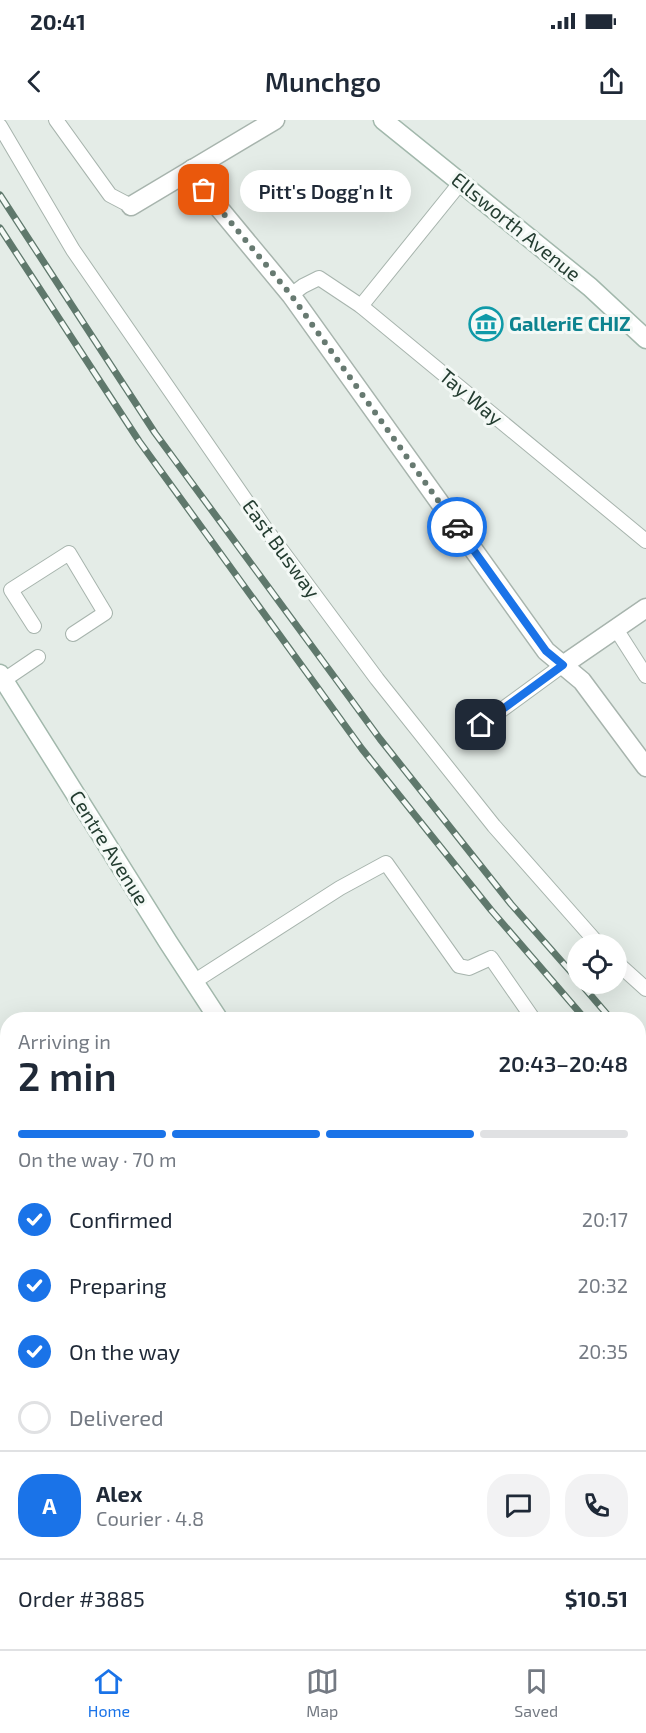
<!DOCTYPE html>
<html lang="en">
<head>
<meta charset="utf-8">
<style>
	:root { --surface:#fff; --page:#f2f2f3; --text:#1f2937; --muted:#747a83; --line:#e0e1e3; --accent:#1a73e8 }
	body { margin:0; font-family:"Exo 2",sans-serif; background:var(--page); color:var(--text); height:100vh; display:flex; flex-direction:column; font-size:22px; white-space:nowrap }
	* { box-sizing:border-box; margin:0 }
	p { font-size:20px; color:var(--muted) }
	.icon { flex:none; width:33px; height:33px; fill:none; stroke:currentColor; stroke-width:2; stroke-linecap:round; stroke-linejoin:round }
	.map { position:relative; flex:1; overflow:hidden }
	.details { position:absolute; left:0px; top:892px; width:646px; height:638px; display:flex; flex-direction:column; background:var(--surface); border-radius:24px 24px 0 0; box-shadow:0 6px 24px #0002 }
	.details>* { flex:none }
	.controls { position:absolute; left:567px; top:814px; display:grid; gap:12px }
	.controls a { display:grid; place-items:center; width:60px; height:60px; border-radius:50%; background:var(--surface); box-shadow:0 6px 24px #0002; font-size:30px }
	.pin { position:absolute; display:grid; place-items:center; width:51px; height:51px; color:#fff; margin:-26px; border-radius:12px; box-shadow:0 3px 9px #0006 }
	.courier { position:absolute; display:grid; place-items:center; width:60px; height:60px; margin:-30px; border:4px solid #1a73e8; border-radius:50%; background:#fff; color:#222; box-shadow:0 2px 8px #0007 }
	.bubble { position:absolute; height:42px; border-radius:21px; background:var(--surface); box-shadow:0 6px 24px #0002; font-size:20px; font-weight:600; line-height:42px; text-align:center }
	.overview em { font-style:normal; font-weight:600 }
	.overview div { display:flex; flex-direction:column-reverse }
	.overview { display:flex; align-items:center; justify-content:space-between; height:102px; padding:0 18px }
	h1 { font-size:39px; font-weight:600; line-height:45px }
	.bar { display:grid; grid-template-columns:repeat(4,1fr); gap:9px 6px; align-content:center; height:72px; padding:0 18px }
	.bar i { height:8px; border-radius:4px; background:var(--line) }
	.bar .on { background:var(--accent) }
	.bar p { grid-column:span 4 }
	.line { display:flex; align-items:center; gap:15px; padding:0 18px; border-top:2px solid var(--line) }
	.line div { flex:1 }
	.round { display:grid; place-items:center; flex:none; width:63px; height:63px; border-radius:24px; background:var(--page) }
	ol { padding:0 18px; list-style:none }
	li { display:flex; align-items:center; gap:18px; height:66px }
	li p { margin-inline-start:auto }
	li .icon { padding:6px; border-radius:50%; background:var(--accent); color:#fff; stroke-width:4 }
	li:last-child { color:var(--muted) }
	li i { width:33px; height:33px; border:3px solid var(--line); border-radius:50% }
	.status { display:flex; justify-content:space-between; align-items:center; height:42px; padding:0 30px; background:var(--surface); direction:ltr }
	.status svg { height:16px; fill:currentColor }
	header { display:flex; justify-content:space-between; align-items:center; height:78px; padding:0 18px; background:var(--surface); font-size:27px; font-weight:600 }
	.tabs { display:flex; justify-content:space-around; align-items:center; height:84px; border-top:2px solid var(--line); background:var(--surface); font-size:16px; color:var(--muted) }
	.tabs a { display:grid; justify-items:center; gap:3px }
	.tabs .on { color:var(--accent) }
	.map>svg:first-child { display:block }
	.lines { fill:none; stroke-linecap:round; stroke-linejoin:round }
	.lane-casing { stroke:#a7b4ad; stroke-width:16 }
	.street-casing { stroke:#a7b4ad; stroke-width:21 }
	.secondary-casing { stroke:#a2b8ac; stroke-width:21 }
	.primary-casing { stroke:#c2c9c5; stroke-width:21 }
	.lane { stroke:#fff; stroke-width:14 }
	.street { stroke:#fff; stroke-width:18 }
	.secondary { stroke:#fff; stroke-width:18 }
	.primary { stroke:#6ba087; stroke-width:18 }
	.rail-casing { stroke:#5f786c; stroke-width:7 }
	.rail { stroke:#f4f9f6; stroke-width:4.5; stroke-dasharray:14; stroke-linecap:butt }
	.done { stroke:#677a71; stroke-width:6; stroke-dasharray:0 10.8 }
	.route { stroke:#1a73e8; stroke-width:8 }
	.labels { text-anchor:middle; stroke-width:6; stroke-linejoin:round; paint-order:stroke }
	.street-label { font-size:20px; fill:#243d31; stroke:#f4f9f6 }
	.culture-label { font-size:20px; font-weight:bold; fill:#0d838f; stroke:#f4f9f6; text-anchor:start }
</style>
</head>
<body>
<div class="status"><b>20:41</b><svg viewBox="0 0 49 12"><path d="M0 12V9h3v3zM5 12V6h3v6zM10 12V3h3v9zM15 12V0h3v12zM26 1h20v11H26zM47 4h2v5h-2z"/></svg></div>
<header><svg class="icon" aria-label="back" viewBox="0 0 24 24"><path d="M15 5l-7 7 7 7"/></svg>Munchgo<svg class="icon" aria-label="share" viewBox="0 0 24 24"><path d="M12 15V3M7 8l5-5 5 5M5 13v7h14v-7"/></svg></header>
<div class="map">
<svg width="646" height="1529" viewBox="0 0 646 1529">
	<rect width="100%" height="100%" fill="#e4ece7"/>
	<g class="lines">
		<defs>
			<g id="lane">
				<path d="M56,0l54,75 21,11"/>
				<path d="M0,6l73,124 192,278 112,151 117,147 105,119"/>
				<path d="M291,175l12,-9 16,-8 42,28 285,235"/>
				<path d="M361,186l100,-124"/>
				<path d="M34,506l-23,-36 58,-37 36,60 -32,21"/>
				<path d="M616,509l30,47"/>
				<path d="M4,560l34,-23"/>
				<path d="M481,605l82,-60"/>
				<path d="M616,842l30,27"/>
				<path d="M195,861l145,-93 46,-25 73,103 10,2 22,-10 43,62"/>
				<path d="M0,953l8,12"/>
				<path d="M639,1054l7,10"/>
			</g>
			<g id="street">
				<path d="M192,49l12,21 87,105 255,356 36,30 64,86"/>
				<path d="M131,86l144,-86"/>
				<path d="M563,545l83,-57"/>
			</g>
			<g id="secondary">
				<path d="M383,0l207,167 56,52"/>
				<path d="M0,554l168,268 51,78"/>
				<path d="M639,1412l7,-5"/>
				<path d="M0,1440l8,2"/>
				<path d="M313,1522l28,6 18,1"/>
				<path d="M617,1522l4,7"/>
				<path d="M428,1529l20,-7"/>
			</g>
			<g id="primary">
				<path d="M0,1300l8,11"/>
				<path d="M144,1522l4,7"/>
			</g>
		</defs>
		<use href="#lane" class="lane-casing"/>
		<use href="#street" class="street-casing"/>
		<use href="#secondary" class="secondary-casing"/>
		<use href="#primary" class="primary-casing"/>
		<use href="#lane" class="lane"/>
		<use href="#street" class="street"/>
		<use href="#secondary" class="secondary"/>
		<use href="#primary" class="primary"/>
		<defs>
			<g id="rail">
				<path d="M0,75l155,238 225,306 131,165 67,76"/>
				<path d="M0,108l139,213 223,308 129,161 95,110"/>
				<path d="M581,864l31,36"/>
				<path d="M639,929l7,7"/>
				<path d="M639,957l7,7"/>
			</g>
		</defs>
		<use href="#rail" class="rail-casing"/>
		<use href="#rail" class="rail"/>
	</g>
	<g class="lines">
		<path class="done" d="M204,70l87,105 166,232"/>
		<path class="route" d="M457,407l89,124 17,14 -82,60"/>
	</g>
	<defs>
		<symbol id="museum-ring" viewBox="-11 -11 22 22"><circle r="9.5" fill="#f4f9f6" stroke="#0f9aa8" stroke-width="1.5"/><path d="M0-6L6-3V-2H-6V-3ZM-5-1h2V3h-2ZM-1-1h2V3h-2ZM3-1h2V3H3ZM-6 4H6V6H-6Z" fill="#0f9aa8"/></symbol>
	</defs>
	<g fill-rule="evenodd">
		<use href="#museum-ring" x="467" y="185" width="38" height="38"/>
	</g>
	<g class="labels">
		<g class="street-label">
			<text transform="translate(516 107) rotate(39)" y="7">Ellsworth Avenue</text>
			<text transform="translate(471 277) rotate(40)" y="7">Tay Way</text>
			<text transform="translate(281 429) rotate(54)" y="7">East Busway</text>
			<text transform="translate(109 728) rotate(58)" y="7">Centre Avenue</text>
		</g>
		<g class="culture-label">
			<text x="509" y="211">GalleriE CHIZ</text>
		</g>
	</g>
</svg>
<div class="controls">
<a><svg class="icon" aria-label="locate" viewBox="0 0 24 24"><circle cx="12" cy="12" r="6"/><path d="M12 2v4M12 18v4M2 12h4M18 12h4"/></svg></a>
</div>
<div class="pin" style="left:204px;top:70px;background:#ea580c"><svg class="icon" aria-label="bag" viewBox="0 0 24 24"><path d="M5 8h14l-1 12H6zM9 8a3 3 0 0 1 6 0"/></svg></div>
<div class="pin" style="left:481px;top:605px;background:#1f2937"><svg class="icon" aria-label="home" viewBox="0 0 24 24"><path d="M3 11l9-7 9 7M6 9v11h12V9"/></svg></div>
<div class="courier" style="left:457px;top:407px"><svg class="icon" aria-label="car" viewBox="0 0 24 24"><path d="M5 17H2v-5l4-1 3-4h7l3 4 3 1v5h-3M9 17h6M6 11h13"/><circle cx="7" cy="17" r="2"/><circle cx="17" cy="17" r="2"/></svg></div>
<div class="bubble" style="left:240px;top:50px;width:171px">Pitt's Dogg'n It</div>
<section class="details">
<div class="overview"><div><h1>2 min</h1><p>Arriving in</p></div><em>20:43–20:48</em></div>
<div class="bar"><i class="on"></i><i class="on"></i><i class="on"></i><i></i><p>On the way · 70 m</p></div>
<ol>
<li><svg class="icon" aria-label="check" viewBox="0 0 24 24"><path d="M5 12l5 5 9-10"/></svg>Confirmed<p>20:17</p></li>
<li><svg class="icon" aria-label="check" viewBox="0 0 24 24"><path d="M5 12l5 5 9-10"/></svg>Preparing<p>20:32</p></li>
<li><svg class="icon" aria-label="check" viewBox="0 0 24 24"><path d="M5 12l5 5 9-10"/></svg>On the way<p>20:35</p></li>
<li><i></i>Delivered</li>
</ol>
<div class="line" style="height:108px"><b class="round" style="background:var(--accent);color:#fff">A</b><div><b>Alex</b><p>Courier · 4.8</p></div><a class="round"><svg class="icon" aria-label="chat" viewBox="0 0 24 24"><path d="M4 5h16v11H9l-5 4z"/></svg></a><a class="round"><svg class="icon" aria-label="phone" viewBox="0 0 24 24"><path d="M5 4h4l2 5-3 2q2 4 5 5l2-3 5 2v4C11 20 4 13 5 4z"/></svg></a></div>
<div class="line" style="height:78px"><div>Order #3885</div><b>$10.51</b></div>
</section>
</div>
<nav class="tabs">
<a class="on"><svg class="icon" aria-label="home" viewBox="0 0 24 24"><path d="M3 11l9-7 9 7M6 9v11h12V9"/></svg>Home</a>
<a><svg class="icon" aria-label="map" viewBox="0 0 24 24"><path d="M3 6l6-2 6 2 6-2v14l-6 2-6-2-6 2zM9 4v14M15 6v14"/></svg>Map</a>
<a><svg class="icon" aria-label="saved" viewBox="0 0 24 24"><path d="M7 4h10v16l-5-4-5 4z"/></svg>Saved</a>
</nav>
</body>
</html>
